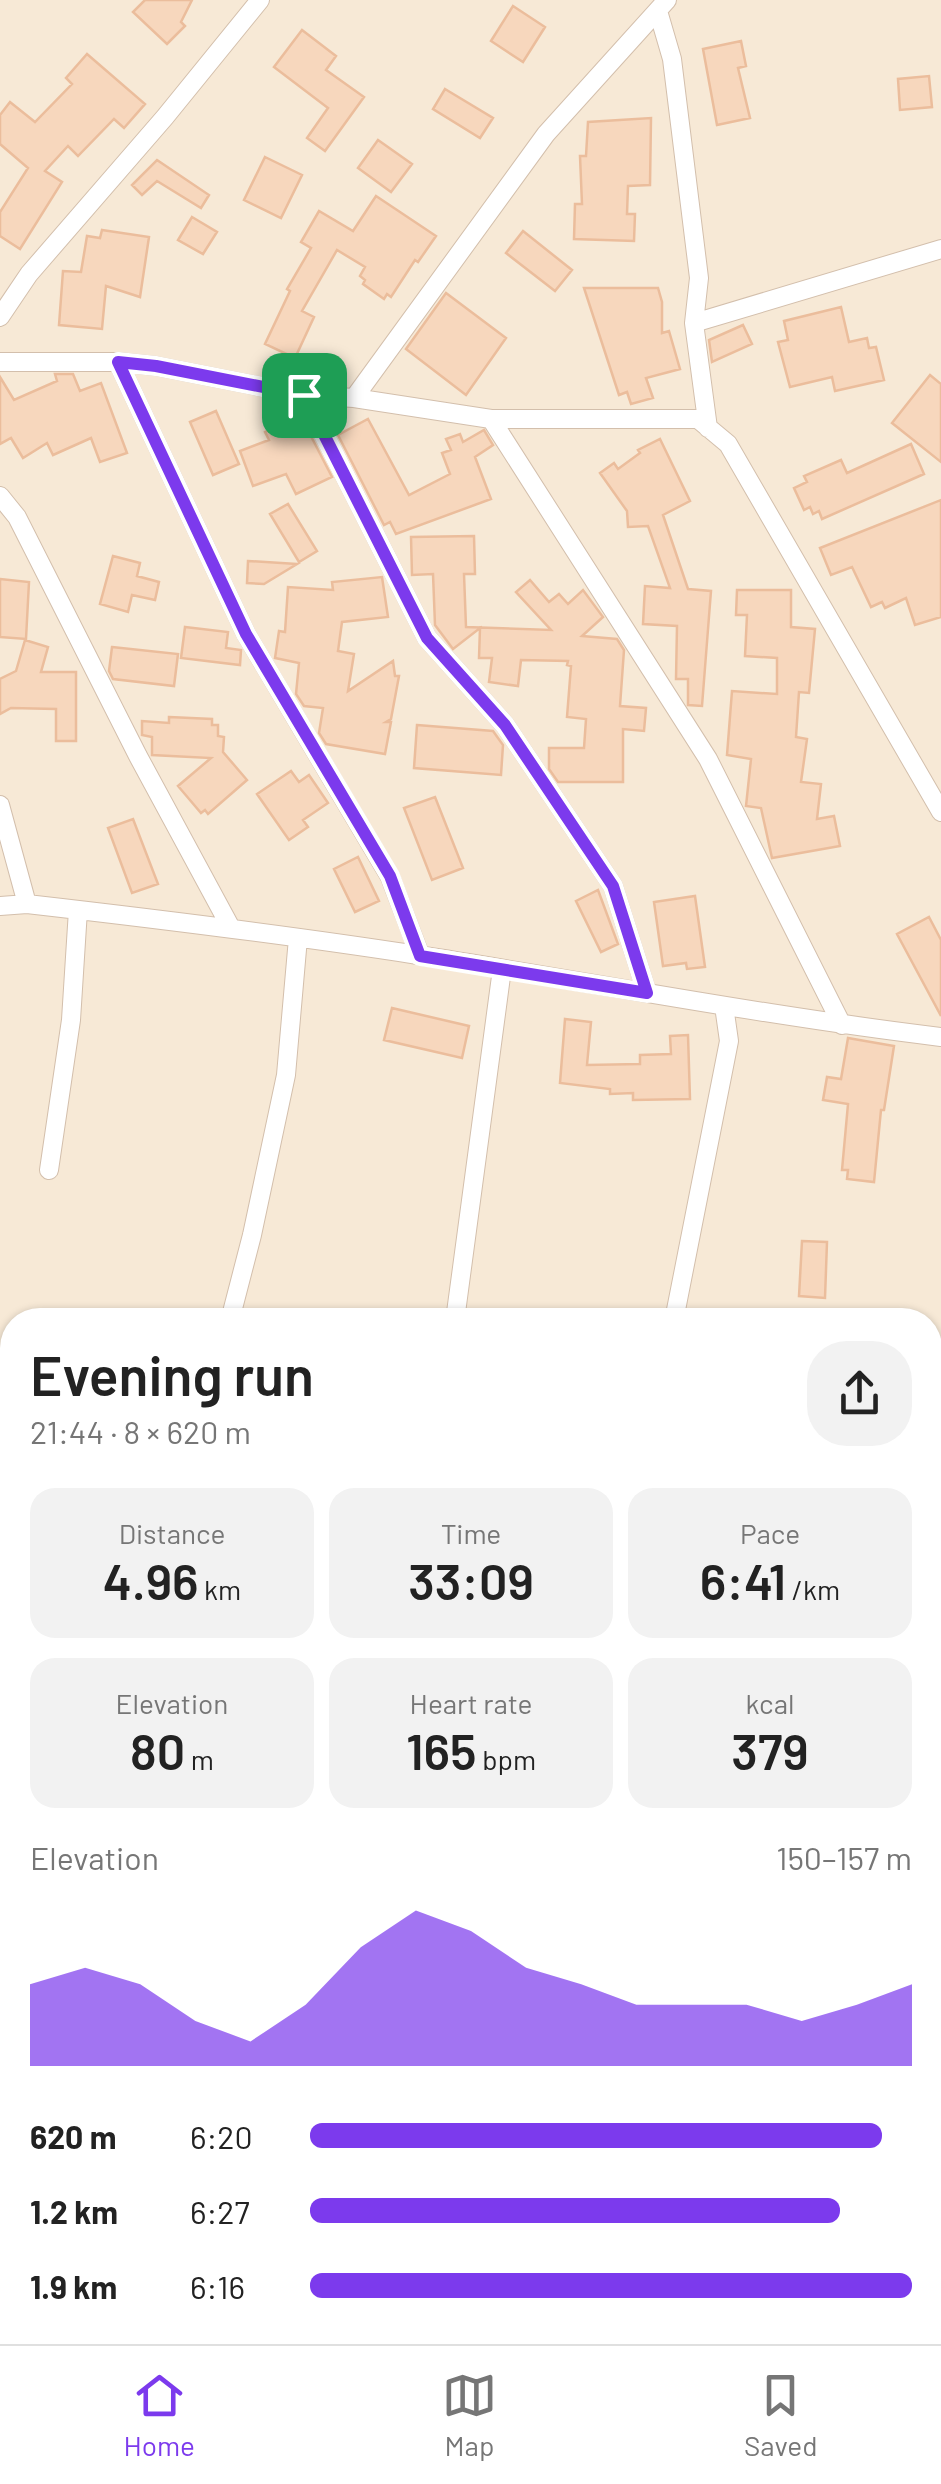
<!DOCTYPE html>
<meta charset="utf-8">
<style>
:root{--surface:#fff;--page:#f2f2f2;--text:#222;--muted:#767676;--line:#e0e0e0;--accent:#7c3aed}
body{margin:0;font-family:Barlow,sans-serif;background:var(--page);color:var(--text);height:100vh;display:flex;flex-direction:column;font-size:38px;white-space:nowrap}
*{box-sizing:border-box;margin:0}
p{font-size:32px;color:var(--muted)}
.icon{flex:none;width:55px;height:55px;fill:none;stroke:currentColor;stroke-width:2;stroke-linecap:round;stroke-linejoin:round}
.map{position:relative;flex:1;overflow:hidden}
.drawer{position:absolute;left:0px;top:1308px;width:942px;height:1038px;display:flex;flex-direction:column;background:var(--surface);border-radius:40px 40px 0 0;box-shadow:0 2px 8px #0004}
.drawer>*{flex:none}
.pin{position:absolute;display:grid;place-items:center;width:85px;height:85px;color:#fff;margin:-42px;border-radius:20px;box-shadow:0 5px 15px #0006}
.round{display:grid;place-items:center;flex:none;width:105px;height:105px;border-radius:40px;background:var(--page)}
.summary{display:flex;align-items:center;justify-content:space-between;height:170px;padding:0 30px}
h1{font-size:55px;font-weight:600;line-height:75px}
.figures{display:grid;grid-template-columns:repeat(3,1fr);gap:15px;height:170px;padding:10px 30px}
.figures div{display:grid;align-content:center;border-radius:25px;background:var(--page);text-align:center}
.figures b{font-size:50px;font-weight:600}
.figures small{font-size:28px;font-weight:400}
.figures p{font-size:28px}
.chart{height:280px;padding:20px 30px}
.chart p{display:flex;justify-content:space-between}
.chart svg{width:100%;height:180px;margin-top:10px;fill:var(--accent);opacity:.7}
ul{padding:0 30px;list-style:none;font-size:32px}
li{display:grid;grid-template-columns:160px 120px 1fr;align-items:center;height:75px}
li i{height:25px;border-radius:12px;background:var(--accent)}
.tabs{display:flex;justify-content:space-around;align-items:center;height:140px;border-top:2px solid var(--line);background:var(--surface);font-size:28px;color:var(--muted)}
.tabs a{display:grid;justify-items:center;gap:5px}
.tabs .on{color:var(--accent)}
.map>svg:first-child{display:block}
.residential{fill:#f7e9d6;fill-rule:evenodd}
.building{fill:#f7d7bd;stroke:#ebbd9c;stroke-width:2.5}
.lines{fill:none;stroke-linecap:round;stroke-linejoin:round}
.minor-casing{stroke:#d3bfac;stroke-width:20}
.minor{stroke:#fff;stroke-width:18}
.route-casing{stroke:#fff;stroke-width:20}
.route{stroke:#7c3aed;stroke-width:12}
</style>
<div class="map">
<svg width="941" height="2344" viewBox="0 0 941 2344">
<rect width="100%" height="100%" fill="#fef7e9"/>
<path class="residential" d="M0,0h941v2344h-941zM12,1320h918v1012h-918z"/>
<path class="building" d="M145,0h47l-11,22 4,4 -18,18 -34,-32z
M513,6l32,21 -22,35 -32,-21z
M302,30l34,26 -10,14 38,27 -39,54 -18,-13 21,-30 -54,-41z
M741,41l5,25 -8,2 12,50 -33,7 -14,-76z
M87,54l58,50 -21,24 -10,-9 -36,37 -10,-10 -23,25 17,11 -42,67 -20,-13v-24l28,-44 -28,-24v-29l10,-13 25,20 37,-38 -6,-6z
M929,76l3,31 -32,3 -2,-31z
M445,89l48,29 -13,20 -47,-29z
M651,118l-1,67 -22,1 -1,28h8l-1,27 -60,-2 1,-35h7l-2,-48h6l2,-34z
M378,140l34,24 -21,28 -33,-24z
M265,157l37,18 -21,43 -37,-18z
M157,160l52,35 -8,13 -44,-27 -15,14 -10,-10z
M376,196l60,40 -18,26 -3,-2 -24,37 -4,-3 -3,5 -21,-15 2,-4 -5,-4 5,-9 -28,-17 -35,61 12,6 -19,41 -30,-14 25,-53 -3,-2 24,-41 -10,-6 18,-31 34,20z
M192,217l25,15 -14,22 -25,-14z
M102,230l47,7 -9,60 -34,-11 -4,43 -43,-4 4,-54 18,1 6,-36 13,2z
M523,231l49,39 -17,21 -49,-38z
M584,288h74l4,14v31l7,-2 11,38 -34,9 7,20 -22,6 -4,-12 -8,3z
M446,293l60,45 -40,57 -60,-46z
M841,307l8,35 18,-4 2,10 7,-1 8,33 -49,11 -3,-14 -42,10 -12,-45 10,-2 -4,-19z
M743,325l9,19 -40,18 -3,-22z
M55,374h18l7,17 21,-8 26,70 -27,9 -9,-24 -38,17 -6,-12 -24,15 -12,-20 -11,6v-67l14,23 43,-19z
M930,375l11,9v78l-49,-39z
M216,411l23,53 -26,11 -23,-53z
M300,415l32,62 -36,17 -10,-20 -33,12 -13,-35 29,-11 -4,-8z
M368,419l41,76 41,-21 -8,-21 9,-3 -5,-11 14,-5 3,8 21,-12 9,15 -18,12 16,42 -95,35 -6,-12 -6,3 -46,-90z
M660,439l30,62 -27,14 25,74 23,2 -9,115 -14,-1v-26h-12l1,-53 -34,-2 2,-38 25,2 -22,-62 -20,1 -1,-16 -27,-38 14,-10 4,6 22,-16 -2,-3z
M911,444l13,30 -102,45 -3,-8 -6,3 -3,-7 -6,3 -10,-22 13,-6 -3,-6 37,-16 6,13z
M941,500v117l-26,8 -9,-27 -21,10 -3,-6 -11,5 -19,-40 -21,8 -11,-27z
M288,504l29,47 -18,11 -29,-48z
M474,536l1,38h-11l2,53 85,3 -35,-38 14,-12 19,22 10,-8 9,10 15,-14 20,27 -21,19 35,3 7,11 -4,56 26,2 -2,23 -21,-2v53h-65l-9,-13v-21h35l2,-29 -19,-2 4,-51 -4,-1 1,-4 -47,-1 -3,26 -29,-4 3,-24h-13l1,-30 -27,21 -18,-24 -2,-51 -21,1 -1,-38z
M113,556l27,7 -3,13 22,6 -4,18 -23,-5 -4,17 -28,-8z
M248,561l49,3 -33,20 -17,-1z
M382,577l6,40 -46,5 -4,29 16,3 -6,37 45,-30 2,15h4l-8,43 -5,3h5l-6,32 -59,-10 -7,-11 4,-25 -19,-2 -8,-12 3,-31 -24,-5 4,-27 6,1 3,-45 45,3 -1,-8z
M0,579l29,3 -3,57 -26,-2z
M737,590h54v37l24,2 -6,64 -10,-1 -3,45 11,2 -6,43 20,2 -4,35 17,-3 6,30 -68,12 -11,-50 -15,-2 5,-47 -24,-4 5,-64 45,3v-36l-32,-2 2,-41h-11z
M185,627l43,5 -2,16 15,2 -1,15 -59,-7z
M25,640l23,7 -7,25h35v69h-20v-32l-45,-1 -11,6v-35l16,-8z
M112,647l66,7 -4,32 -61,-7 -4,-8z
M169,717l43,2v6h6v11l6,1 -1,15 24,28 -39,34 -3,-4 -4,3 -23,-27 33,-28 -59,-3v-18l-10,-2v-14l27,2z
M417,725l76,6 10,14 -2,30 -87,-7z
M291,771l8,11 10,-7 19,28 -25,17 5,7 -19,13 -32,-46z
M435,797l28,71 -31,12 -28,-72z
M133,819l25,65 -26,9 -24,-65z
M358,857l21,44 -24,11 -21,-43z
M598,890l20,54 -17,8 -25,-51z
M695,896l10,71 -18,2 -1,-6 -23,3 -9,-64z
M929,917l12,23v76l-44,-82z
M392,1008l77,18 -7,32 -78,-18z
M565,1019l26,3 -4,43 53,-1v-9l31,-1 -1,-18 18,-1 2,64 -57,1v-7l-23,1v-5l-50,-6z
M848,1038l46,8 -10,64h-3l-7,72 -27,-3 1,-9h-6l6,-66 -25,-4 4,-23 14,2z
M802,1241l25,1 -2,56 -26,-2z"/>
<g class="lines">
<defs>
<path id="minor" d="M658,11l14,48 27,219 -5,45 14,105
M0,317l29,-43 136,-157 95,-117
M694,323l247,-74
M0,362h118l38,4 148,29 50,3 137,21h207l30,25 213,368
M118,362l128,272 144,243 30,78
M304,395l123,243 78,87 108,161 34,107
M354,398l192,-264 121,-134
M491,419l217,340 134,266
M0,496l17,21 121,239 93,172
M0,805l27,99
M0,906l27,-2c131,15 261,31 391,51 174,27 348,61 523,82
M49,1170l22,-150 7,-110
M230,1320l22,-85 34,-160 12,-137
M455,1320l47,-351
M674,1320l55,-279 -5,-35
M0,1439l12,-70
M930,1482l11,-45
M0,1755l12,7
M0,1942l12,6
M930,1961l11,2
M0,2006l12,-21
M560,2332l11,12
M454,2344l11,-12"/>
</defs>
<use href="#minor" class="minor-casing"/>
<use href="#minor" class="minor"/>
</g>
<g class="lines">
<defs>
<path id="route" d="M118,362l38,4 148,29 123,243 78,87 108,161 34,107 -227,-37 -30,-80 -144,-242z"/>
</defs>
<use href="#route" class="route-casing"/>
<use href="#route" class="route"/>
</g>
</svg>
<div class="pin" style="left:304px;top:395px;background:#1e9e55"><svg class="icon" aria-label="arrive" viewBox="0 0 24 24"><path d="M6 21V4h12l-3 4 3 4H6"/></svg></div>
<section class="drawer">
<div class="summary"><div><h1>Evening run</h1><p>21:44 · 8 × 620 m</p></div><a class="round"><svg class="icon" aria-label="share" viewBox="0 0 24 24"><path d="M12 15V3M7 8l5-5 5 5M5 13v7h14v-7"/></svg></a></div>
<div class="figures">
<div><p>Distance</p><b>4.96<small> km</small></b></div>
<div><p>Time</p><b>33:09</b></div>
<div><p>Pace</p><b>6:41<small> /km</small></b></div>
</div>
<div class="figures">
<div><p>Elevation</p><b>80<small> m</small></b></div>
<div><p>Heart rate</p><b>165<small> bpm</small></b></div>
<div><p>kcal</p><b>379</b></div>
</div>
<div class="chart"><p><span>Elevation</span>150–157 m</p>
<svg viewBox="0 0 160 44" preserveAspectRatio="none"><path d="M0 44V24L10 20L20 24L30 33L40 38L50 29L60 15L70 6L80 11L90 20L100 24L110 29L120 29L130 29L140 33L150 29L160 24V44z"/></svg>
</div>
<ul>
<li><b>620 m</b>6:20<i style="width:95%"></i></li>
<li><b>1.2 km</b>6:27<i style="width:88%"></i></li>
<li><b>1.9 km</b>6:16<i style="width:100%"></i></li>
</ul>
</section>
</div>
<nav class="tabs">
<a class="on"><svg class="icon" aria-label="home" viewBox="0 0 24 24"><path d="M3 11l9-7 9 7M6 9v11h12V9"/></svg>Home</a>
<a><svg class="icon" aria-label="map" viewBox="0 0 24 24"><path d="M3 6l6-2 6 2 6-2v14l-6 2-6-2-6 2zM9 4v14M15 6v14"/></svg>Map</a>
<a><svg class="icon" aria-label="saved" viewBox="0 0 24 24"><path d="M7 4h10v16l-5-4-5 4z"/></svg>Saved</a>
</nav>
